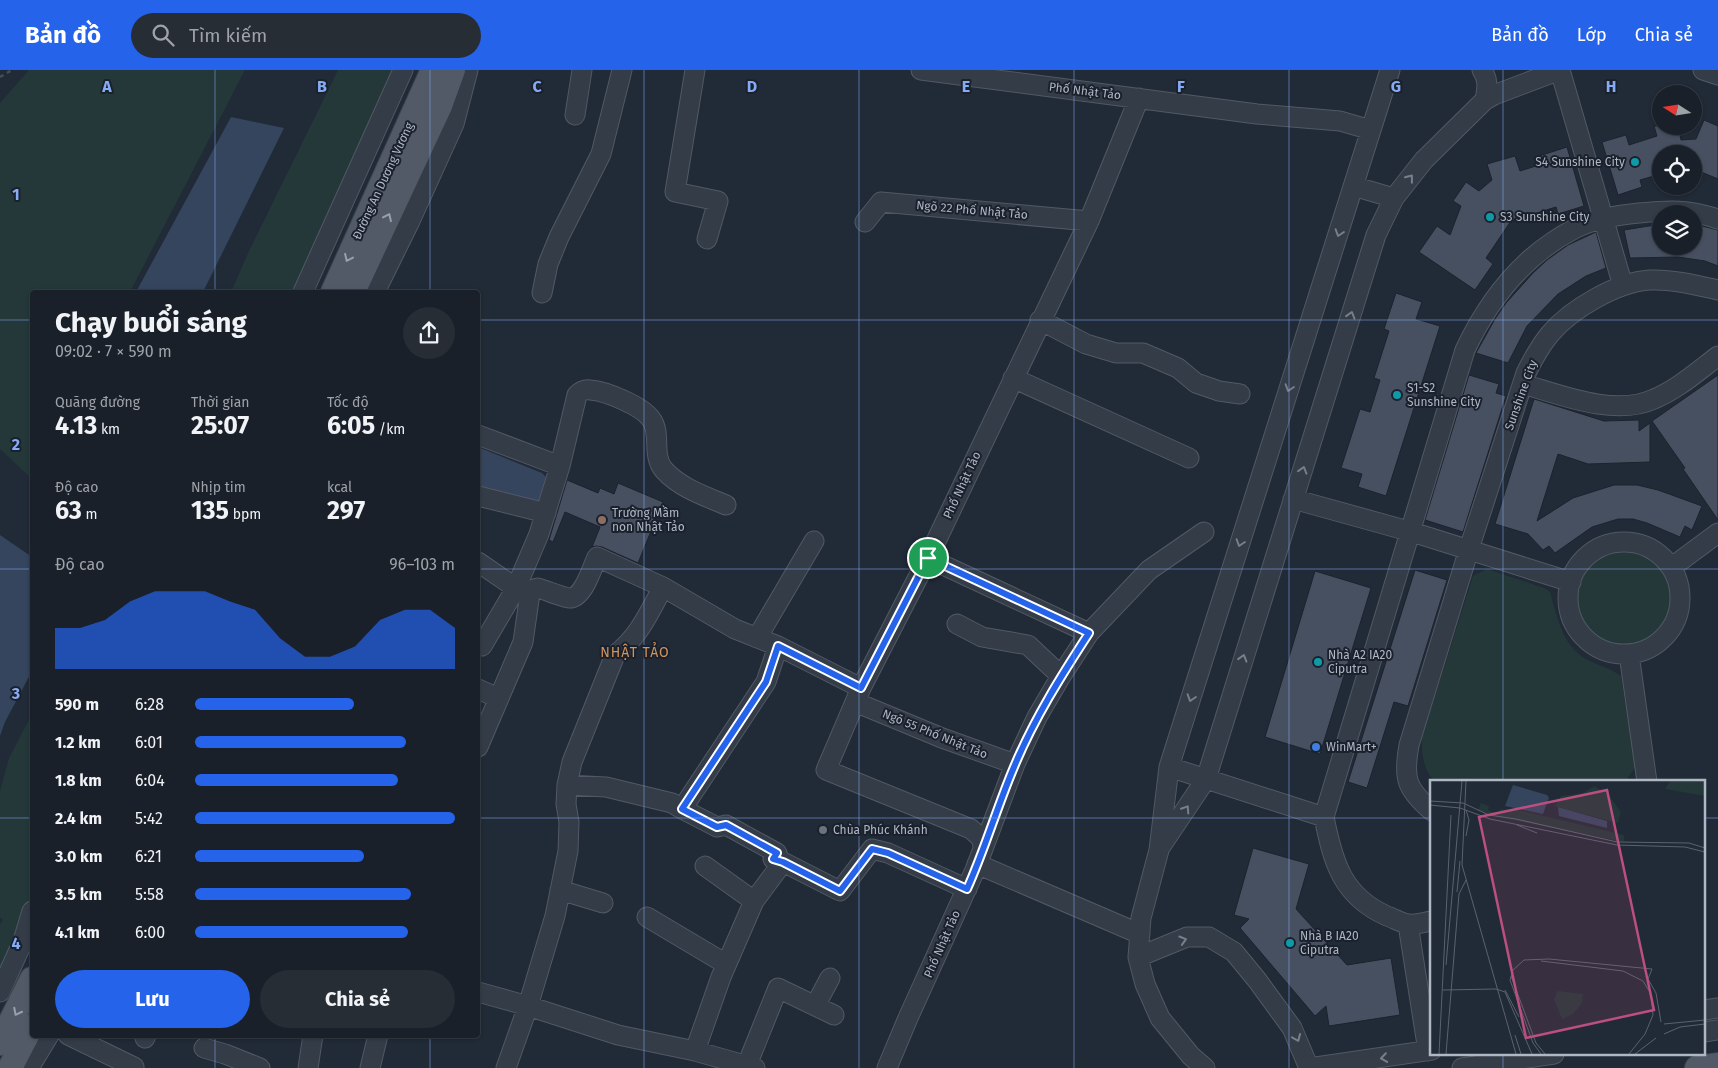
<!DOCTYPE html>
<html lang="vi">
<meta charset="utf-8">
<style>
:root{--surface:#192029;--page:#262d35;--text:#f1f3f6;--muted:#9fa3a8;--line:#373e46;--accent:#2563eb}
body{margin:0;font-family:"Fira Sans",sans-serif;background:var(--page);color:var(--text);height:100vh;display:flex;flex-direction:column;font-size:19px;white-space:nowrap}
*{box-sizing:border-box;margin:0}
p{font-size:16px;color:var(--muted)}
.icon{flex:none;width:28px;height:28px;fill:none;stroke:currentColor;stroke-width:2;stroke-linecap:round;stroke-linejoin:round}
.map{position:relative;flex:1;overflow:hidden}
.sheet{position:absolute;left:30px;top:220px;width:450px;height:748px;display:flex;flex-direction:column;background:var(--surface);border-radius:5px;box-shadow:0 1px 4px #0004,0 0 0 1px var(--line)}
.sheet>*{flex:none}
.needle{width:32px;rotate:282deg}
.tools{position:absolute;left:1652px;top:15px;display:grid;gap:10px}
.tools a{display:grid;place-items:center;width:50px;height:50px;border-radius:50%;background:var(--surface);box-shadow:0 1px 4px #0004,0 0 0 1px var(--line);font-size:25px}
.pin{position:absolute;display:grid;place-items:center;width:42px;height:42px;color:#fff;margin:-21px;border:2px solid #fff;border-radius:50%;box-shadow:0 1px 5px #0007}
.round{display:grid;place-items:center;flex:none;width:52px;height:52px;border-radius:26px;background:var(--page)}
.headline{display:flex;align-items:center;justify-content:space-between;height:85px;padding:0 25px}
h1{font-size:28px;font-weight:700;line-height:38px}
.figures{display:grid;grid-template-columns:repeat(3,1fr);gap:8px;height:85px;padding:5px 25px}
.figures div{display:grid;align-content:center}
.figures b{font-size:25px;font-weight:700}
.figures small{font-size:14px;font-weight:400}
.figures p{font-size:14px}
.chart{height:140px;padding:10px 25px}
.chart p{display:flex;justify-content:space-between}
.chart svg{width:100%;height:90px;margin-top:5px;fill:var(--accent);opacity:.7}
.button{display:flex;gap:10px;margin-top:auto;padding:10px 25px}
.button a{flex:1;height:58px;border-radius:30px;background:var(--accent);color:#fff;font-size:20px;font-weight:700;line-height:58px;text-align:center}
.button a+a{background:var(--page);color:var(--text)}
ul{padding:0 25px;list-style:none;font-size:16px}
li{display:grid;grid-template-columns:80px 60px 1fr;align-items:center;height:38px}
li i{height:12px;border-radius:6px;background:var(--accent)}
header{display:flex;align-items:center;gap:30px;box-sizing:border-box;height:70px;padding:0 25px;background:var(--accent);color:#fff}
header strong{font-size:24px}
nav{display:flex;gap:28px;margin-inline-start:auto;font-size:18px}
.search{width:350px;height:45px;background:var(--page);display:flex;align-items:center;gap:12px;box-sizing:border-box;padding:0 18px;border-radius:28px;color:var(--muted);font-size:19px}
.map>svg:first-child{display:block}
.green{fill:#243739}
.water{fill:#35455e}
.building{fill:#475061;stroke:#1c232e}
.lines{fill:none;stroke-linecap:round;stroke-linejoin:round}
.minor-casing{stroke:#525965;stroke-width:21}
.major-casing{stroke:#3e4551;stroke-width:26}
.path{stroke:#405256;stroke-width:2.5;stroke-dasharray:4 4;stroke-linecap:butt}
.minor{stroke:#343c48;stroke-width:19}
.major{stroke:#525a68;stroke-width:24}
.oneway{stroke:#787f8c}
.oneway2{stroke:#989fad}
.route-casing{stroke:#fff;stroke-width:10}
.route{stroke:#2563eb;stroke-width:6}
.grid{fill:none;stroke:#84abf4;stroke-width:1;stroke-opacity:0.55}
.culture-dot{fill:#0f9aa8;stroke:#1a212c;stroke-width:2}
.education-dot{fill:#8d6e63;stroke:#1a212c;stroke-width:2}
.shop-dot{fill:#3f7fe0;stroke:#1a212c;stroke-width:2}
.worship-dot{fill:#6b7280;stroke:#1a212c;stroke-width:2}
.labels{text-anchor:middle;dominant-baseline:central;stroke-width:4;stroke-linejoin:round;paint-order:stroke}
.street-label{font-size:12px;fill:#afb6c4;stroke:#1a212c}
.poi-label{font-size:12px;fill:#afb6c4;stroke:#1a212c;text-anchor:start}
.neighbourhood-label{font-size:14px;letter-spacing:1px;fill:#d0945e;stroke:#1a212c}
.inset-road{fill:none;stroke:#5a626f;stroke-width:1}
.view{fill:#bb4f80;fill-opacity:0.15;stroke:#bb4f80;stroke-width:2.5}
.inset-edge{fill:none;stroke:#afb6c4;stroke-width:2.5}
.grid-label{font-size:16px;text-anchor:middle;font-weight:bold;fill:#84abf4;stroke:#1a212c;stroke-width:4;stroke-linejoin:round;paint-order:stroke}
</style>
<header>
<strong>Bản đồ</strong>
<div class="search"><svg class="icon" aria-label="search" viewBox="0 0 24 24"><circle cx="10" cy="10" r="6"/><path d="M15 15l6 6"/></svg>Tìm kiếm</div>
<nav><a>Bản đồ</a><a>Lớp</a><a>Chia sẻ</a></nav>
</header>
<div class="map">
<svg width="1718" height="998" viewBox="0 0 1718 998">
<rect width="100%" height="100%" fill="#212a37"/>
<path class="green" d="M29,0h216l-115,222h-98v187l-32,-30v-346z
M338,0h65l-100,222h-72l18,-41z
M1577 527a47 47 0 1 1 94 0a47 47 0 1 1-94 0Z
M1487,499l57,19 6,4c7,24 12,53 36,67 11,6 24,9 35,17l14,92 -9,12 -16,2h-175c-12,-13 -14,-29 -13,-45l51,-161z
M32,644v197l-32,80v-67l3,-4 -3,-3v-126l9,-33z"/>
<path class="water" d="M231,47l53,11 -81,164h-67z
M478,377l64,26 4,4 -8,27 -60,-13z
M0,465l32,22v114l-27,51 -5,14z"/>
<path class="building" d="M1704,50l14,6v53l-24,-10v-15h-33v20l-21,6 2,7 -24,8 -16,-53 24,-7 3,10 28,-9 -3,-10h24l3,14 15,-1z
M1567,77l17,59 -26,8 -2,-7 -45,14 -25,37 7,6 -18,26 -56,-38 18,-26 13,9 11,-29 -8,-5 13,-19 13,9 13,-11 -5,-16 28,-8 5,15 22,-7 -3,-8z
M1661,154v22h33v-22l24,6v36l-13,-5 -27,-4 -48,1 -6,-28z
M1596,162l10,36 -20,8 -28,18 -31,32 -19,37 -32,-10 19,-34 11,-16 27,-30 14,-13 21,-15z
M1396,223l26,9 -6,17 24,7 -54,170 -28,-9 4,-13 -21,-6 19,-59 10,3 10,-32 -6,-2 15,-47 -5,-2z
M1469,305l30,9 -3,9 10,3 -43,136 -38,-12z
M1718,305v145l-35,-51 2,-1 -33,-47z
M1534,329l70,22 35,-1v11l11,-8v39l-62,2 -30,-10 -21,67 36,-23 41,-13h23l21,5 44,16 -10,24 -7,-4 -5,11 -33,-14 -14,-4h-15l-26,8 -37,26 -6,-7 -6,4 -15,-16 -33,-10z
M567,410l31,13 2,-5 14,6 4,-11 45,19 -25,61 -36,-16 -6,-1 -4,1 8,-20 -35,-15 -12,30 -4,-2z
M1415,500l32,10 -39,126 -14,-4 -27,86 -19,-6z
M1315,501l56,17 -51,166 -55,-17z
M1253,778l56,16 -13,45 51,56 44,-7 9,57 -71,11 -3,-20 -11,10 -75,-88 9,-9 -15,-4z"/>
<g class="lines">
<defs>
<path id="minor" d="M695,0l-20,122 43,9 -11,38
M921,0l336,44 83,7 31,9
M1482,0c7,10 5,19 3,30
M1560,0l63,216
M1703,0l15,5
M575,45l7,-45
M1353,116l41,12
M865,152l16,-20 208,19
M303,222l100,-222
M375,222l35,-71 44,-97 14,-54
M542,223l6,-29 11,-27 42,-83 21,-84
M1040,250l46,24 30,9h27l35,15 18,15 23,8 21,3
M1013,308l176,80
M1523,314c38,11 92,33 131,15 24,-10 44,-28 64,-43
M478,365l82,31 -21,68 -23,54 -34,58
M560,396l17,-71c4,-4 7,-6 13,-5 16,1 52,16 61,29 11,14 0,36 13,51 16,18 41,26 62,35
M478,426l68,17
M1293,429l119,33 159,50
M1568 528a56 56 0 1 1 112 0a56 56 0 1 1-112 0Z
M928,488l161,75
M478,492l38,26 12,4
M1672,497l46,-34
M530,523l4,-4 4,-1c10,3 21,8 31,10 14,1 23,-30 28,-41l66,30 72,42 43,17 83,42
M957,554l25,13 46,8 33,31
M757,568l57,-97
M1629,584l18,128
M478,619l20,9
M855,632l87,36 73,26
M478,677l45,-105 7,-49
M1169,697l155,50
M567,715l39,2 66,16 10,6 35,18 9,-2 51,28 -4,6 10,3 57,29 32,-42 16,4 79,36
M682,739l84,-127 12,-36
M1432,741c-26,-22 -29,-33 -23,-66l60,-196 57,-176c7,-14 14,-27 24,-39 21,-25 67,-52 100,-54 22,-1 46,5 68,10
M983,776l-2,-8 -10,-9 -145,-59 35,-82 67,-130 161,-337 50,-123
M1161,776l45,-67 170,-544 18,-37 30,-38 61,-60 9,-5 66,-25
M977,794l163,70
M705,796l49,35
M560,820l43,13
M647,847l79,47
M1432,851c-7,1 -16,4 -23,3 -7,0 -15,-6 -22,-8 -45,-20 -54,-54 -63,-99l141,-467c24,-51 60,-96 111,-122 18,-9 42,-13 63,-15 31,-3 49,-4 79,6
M1408,854l20,127
M1138,887l49,-20h22l25,15 23,28 35,48 17,40 123,-18
M0,922l23,-51 9,-30
M478,922l50,14 90,29 77,16 60,17
M815,936l15,-28
M1704,940l14,-2
M1704,962l14,-2
M68,965l66,32
M145,968l1,-3
M204,978l21,6 35,14
M695,981l26,-74 33,-76 29,-39
M747,995l31,-77 56,27
M29,998l20,-33
M308,998l5,-33
M370,998l8,-33
M506,998l22,-62 27,-90 13,-65 1,-29 -3,-18 1,-19 5,-23 43,-107c23,-17 34,-42 48,-68
M887,998l21,-50 67,-148 40,-106 22,-47 24,-41 28,-43 60,-63 55,-38
M1205,998l-14,-12 -31,-38 -15,-34 -7,-27 3,-39 18,-68 10,-83 221,-697
M1462,998l92,-14"/>
<path id="major" d="M333,222l100,-222
M353,222l87,-186 13,-36
M0,973l32,-64
M10,998l22,-42
M1697,998l21,-3"/>
</defs>
<use href="#minor" class="minor-casing"/>
<use href="#major" class="major-casing"/>
<path class="path" d="M0,7l12,-7"/>
<use href="#minor" class="minor"/>
<use href="#major" class="major"/>
</g>
<defs><path id="oneway-chevron" d="M-2-3.5L2.5 0L-2 3.5" fill="none" stroke-width="1.6" stroke-linecap="round" stroke-linejoin="round" transform="scale(1.25)"/></defs>
<g class="oneway">
<use href="#oneway-chevron" transform="translate(1410 108) rotate(-52)"/>
<use href="#oneway-chevron" transform="translate(1339 163) rotate(108)"/>
<use href="#oneway-chevron" transform="translate(1351 245) rotate(-73)"/>
<use href="#oneway-chevron" transform="translate(1289 318) rotate(108)"/>
<use href="#oneway-chevron" transform="translate(1303 400) rotate(-73)"/>
<use href="#oneway-chevron" transform="translate(1240 473) rotate(108)"/>
<use href="#oneway-chevron" transform="translate(1243 588) rotate(-73)"/>
<use href="#oneway-chevron" transform="translate(1191 628) rotate(108)"/>
<use href="#oneway-chevron" transform="translate(1186 739) rotate(-57)"/>
<use href="#oneway-chevron" transform="translate(1183 870) rotate(-17)"/>
<use href="#oneway-chevron" transform="translate(1297 968) rotate(67)"/>
<use href="#oneway-chevron" transform="translate(1384 988) rotate(172)"/>
</g>
<g class="oneway2">
<use href="#oneway-chevron" transform="translate(388 147) rotate(-65)"/>
<use href="#oneway-chevron" transform="translate(348 188) rotate(115)"/>
<use href="#oneway-chevron" transform="translate(17 942) rotate(117)"/>
</g>
<g class="lines">
<defs>
<path id="route" d="M928,488l161,75c-28,43 -55,86 -75,134 -17,40 -29,82 -47,122l-79,-36 -16,-4 -32,42 -57,-29 -10,-3 4,-6 -51,-28 -9,2 -35,-18 84,-127 12,-36 83,42z"/>
</defs>
<use href="#route" class="route-casing"/>
<use href="#route" class="route"/>
</g>
<path class="grid" d="M215,0v222M430,0v222M644,0v998M859,0v998M1074,0v998M1289,0v998M1503,0v712M0,250h32M478,250h1240M0,499h32M478,499h1240M0,748h32M478,748h954M1704,748h14M215,965v33M430,965v33M1503,984v14"/>
<g class="culture-dot">
<circle cx="1635" cy="92" r="5"/>
<circle cx="1490" cy="147" r="5"/>
<circle cx="1397" cy="325" r="5"/>
<circle cx="1318" cy="592" r="5"/>
<circle cx="1290" cy="873" r="5"/>
</g>
<circle class="education-dot" cx="602" cy="450" r="5"/>
<circle class="shop-dot" cx="1316" cy="677" r="5"/>
<circle class="worship-dot" cx="823" cy="760" r="5"/>
<g class="labels">
<g class="street-label">
<text transform="translate(1085 21) rotate(7)">Phố Nhật Tảo</text>
<text transform="translate(383 111) rotate(-65)">Đường An Dương Vương</text>
<text transform="translate(972 140) rotate(5)">Ngõ 22 Phố Nhật Tảo</text>
<text transform="translate(1521 325) rotate(-70)">Sunshine City</text>
<text transform="translate(962 415) rotate(-65)">Phố Nhật Tảo</text>
<text transform="translate(935 664) rotate(22)">Ngõ 55 Phố Nhật Tảo</text>
<text transform="translate(942 874) rotate(-66)">Phố Nhật Tảo</text>
</g>
<g class="poi-label">
<text x="1625" y="92" text-anchor="end">S4 Sunshine City</text>
<text x="1500" y="147">S3 Sunshine City</text>
<text x="1407" y="318">S1-S2<tspan x="1407" dy="14">Sunshine City</tspan></text>
<text x="612" y="443">Trường Mầm<tspan x="612" dy="14">non Nhật Tảo</tspan></text>
<text x="1328" y="585">Nhà A2 IA20<tspan x="1328" dy="14">Ciputra</tspan></text>
<text x="1326" y="677">WinMart+</text>
<text x="833" y="760">Chùa Phúc Khánh</text>
<text x="1300" y="866">Nhà B IA20<tspan x="1300" dy="14">Ciputra</tspan></text>
</g>
<g class="neighbourhood-label">
<text x="635" y="582">NHẬT TẢO</text>
</g>
</g>
<g transform="translate(1430 710)">
<rect width="275" height="275" fill="#212a37"/>
<path d="M240,1h35v15l-40,-7zM164,6l14,8 13,18 -3,11 -63,-17 6,-10 22,-3zM51,23l8,3 -1,4 10,4 2,-5 19,1 105,25v7l-122,-24 -24,-8zM128,211l25,3 -1,9 -9,11 -11,5 -8,-20z" fill="#243739"/>
<path d="M83,5l34,10 2,3 -6,16 -38,-8zM128,27l49,14v7l-48,-12z" fill="#35455e"/>
<path class="inset-road" d="M36,1l-4,84 54,189M0,21l33,2 26,12 27,4 101,23 72,1 16,5M0,25l30,3 30,11 127,26 68,2 20,5M87,45l20,8M36,56l3,-16 -3,-10M27,112l3,-31M111,181l82,10 20,10 8,13 2,21 -8,19 -16,20M16,185l16,-184M81,196l25,67 9,11M13,210l53,-1 9,3 27,62M75,210l14,27M234,244l41,-4M234,254l16,-7 25,-3M85,255l6,19M9,274l12,-239M16,274l13,-160 7,-14M111,274l-8,-11 -23,-63 3,-10 11,-10 25,-1 103,10 -4,10 8,14 5,29M205,274l21,-16"/>
<path class="view" d="M177,10l47,220 -128,28 -47,-221z"/>
<rect width="275" height="275" class="inset-edge"/>
</g>
<g class="grid-label">
<text x="107" y="22">A</text>
<text x="322" y="22">B</text>
<text x="537" y="22">C</text>
<text x="752" y="22">D</text>
<text x="966" y="22">E</text>
<text x="1181" y="22">F</text>
<text x="1396" y="22">G</text>
<text x="1611" y="22">H</text>
<text x="16" y="130">1</text>
<text x="16" y="380">2</text>
<text x="16" y="629">3</text>
<text x="16" y="879">4</text>
</g>
</svg>
<div class="tools">
<a><svg class="needle" viewBox="-14 -14 28 28"><path d="M0-13l5 13h-10z" fill="#e53935"/><path d="M0 13l5-13h-10z" fill="#9fa3a8"/></svg></a>
<a><svg class="icon" aria-label="locate" viewBox="0 0 24 24"><circle cx="12" cy="12" r="6"/><path d="M12 2v4M12 18v4M2 12h4M18 12h4"/></svg></a>
<a><svg class="icon" aria-label="layers" viewBox="0 0 24 24"><path d="M12 4l9 5-9 5-9-5zM3 14l9 5 9-5"/></svg></a>
</div>
<div class="pin" style="left:928px;top:488px;background:#1e9e55"><svg class="icon" aria-label="arrive" viewBox="0 0 24 24"><path d="M6 21V4h12l-3 4 3 4H6"/></svg></div>
<section class="sheet">
<div class="headline"><div><h1>Chạy buổi sáng</h1><p>09:02 · 7 × 590 m</p></div><a class="round"><svg class="icon" aria-label="share" viewBox="0 0 24 24"><path d="M12 15V3M7 8l5-5 5 5M5 13v7h14v-7"/></svg></a></div>
<div class="figures">
<div><p>Quãng đường</p><b>4.13<small> km</small></b></div>
<div><p>Thời gian</p><b>25:07</b></div>
<div><p>Tốc độ</p><b>6:05<small> /km</small></b></div>
</div>
<div class="figures">
<div><p>Độ cao</p><b>63<small> m</small></b></div>
<div><p>Nhịp tim</p><b>135<small> bpm</small></b></div>
<div><p>kcal</p><b>297</b></div>
</div>
<div class="chart"><p><span>Độ cao</span>96–103 m</p>
<svg viewBox="0 0 160 44" preserveAspectRatio="none"><path d="M0 44V24L10 24L20 20L30 11L40 6L50 6L60 6L70 11L80 15L90 29L100 38L110 38L120 33L130 20L140 15L150 15L160 24V44z"/></svg>
</div>
<ul>
<li><b>590 m</b>6:28<i style="width:61%"></i></li>
<li><b>1.2 km</b>6:01<i style="width:81%"></i></li>
<li><b>1.8 km</b>6:04<i style="width:78%"></i></li>
<li><b>2.4 km</b>5:42<i style="width:100%"></i></li>
<li><b>3.0 km</b>6:21<i style="width:65%"></i></li>
<li><b>3.5 km</b>5:58<i style="width:83%"></i></li>
<li><b>4.1 km</b>6:00<i style="width:82%"></i></li>
</ul>
<div class="button"><a>Lưu</a><a>Chia sẻ</a></div>
</section>
</div>
